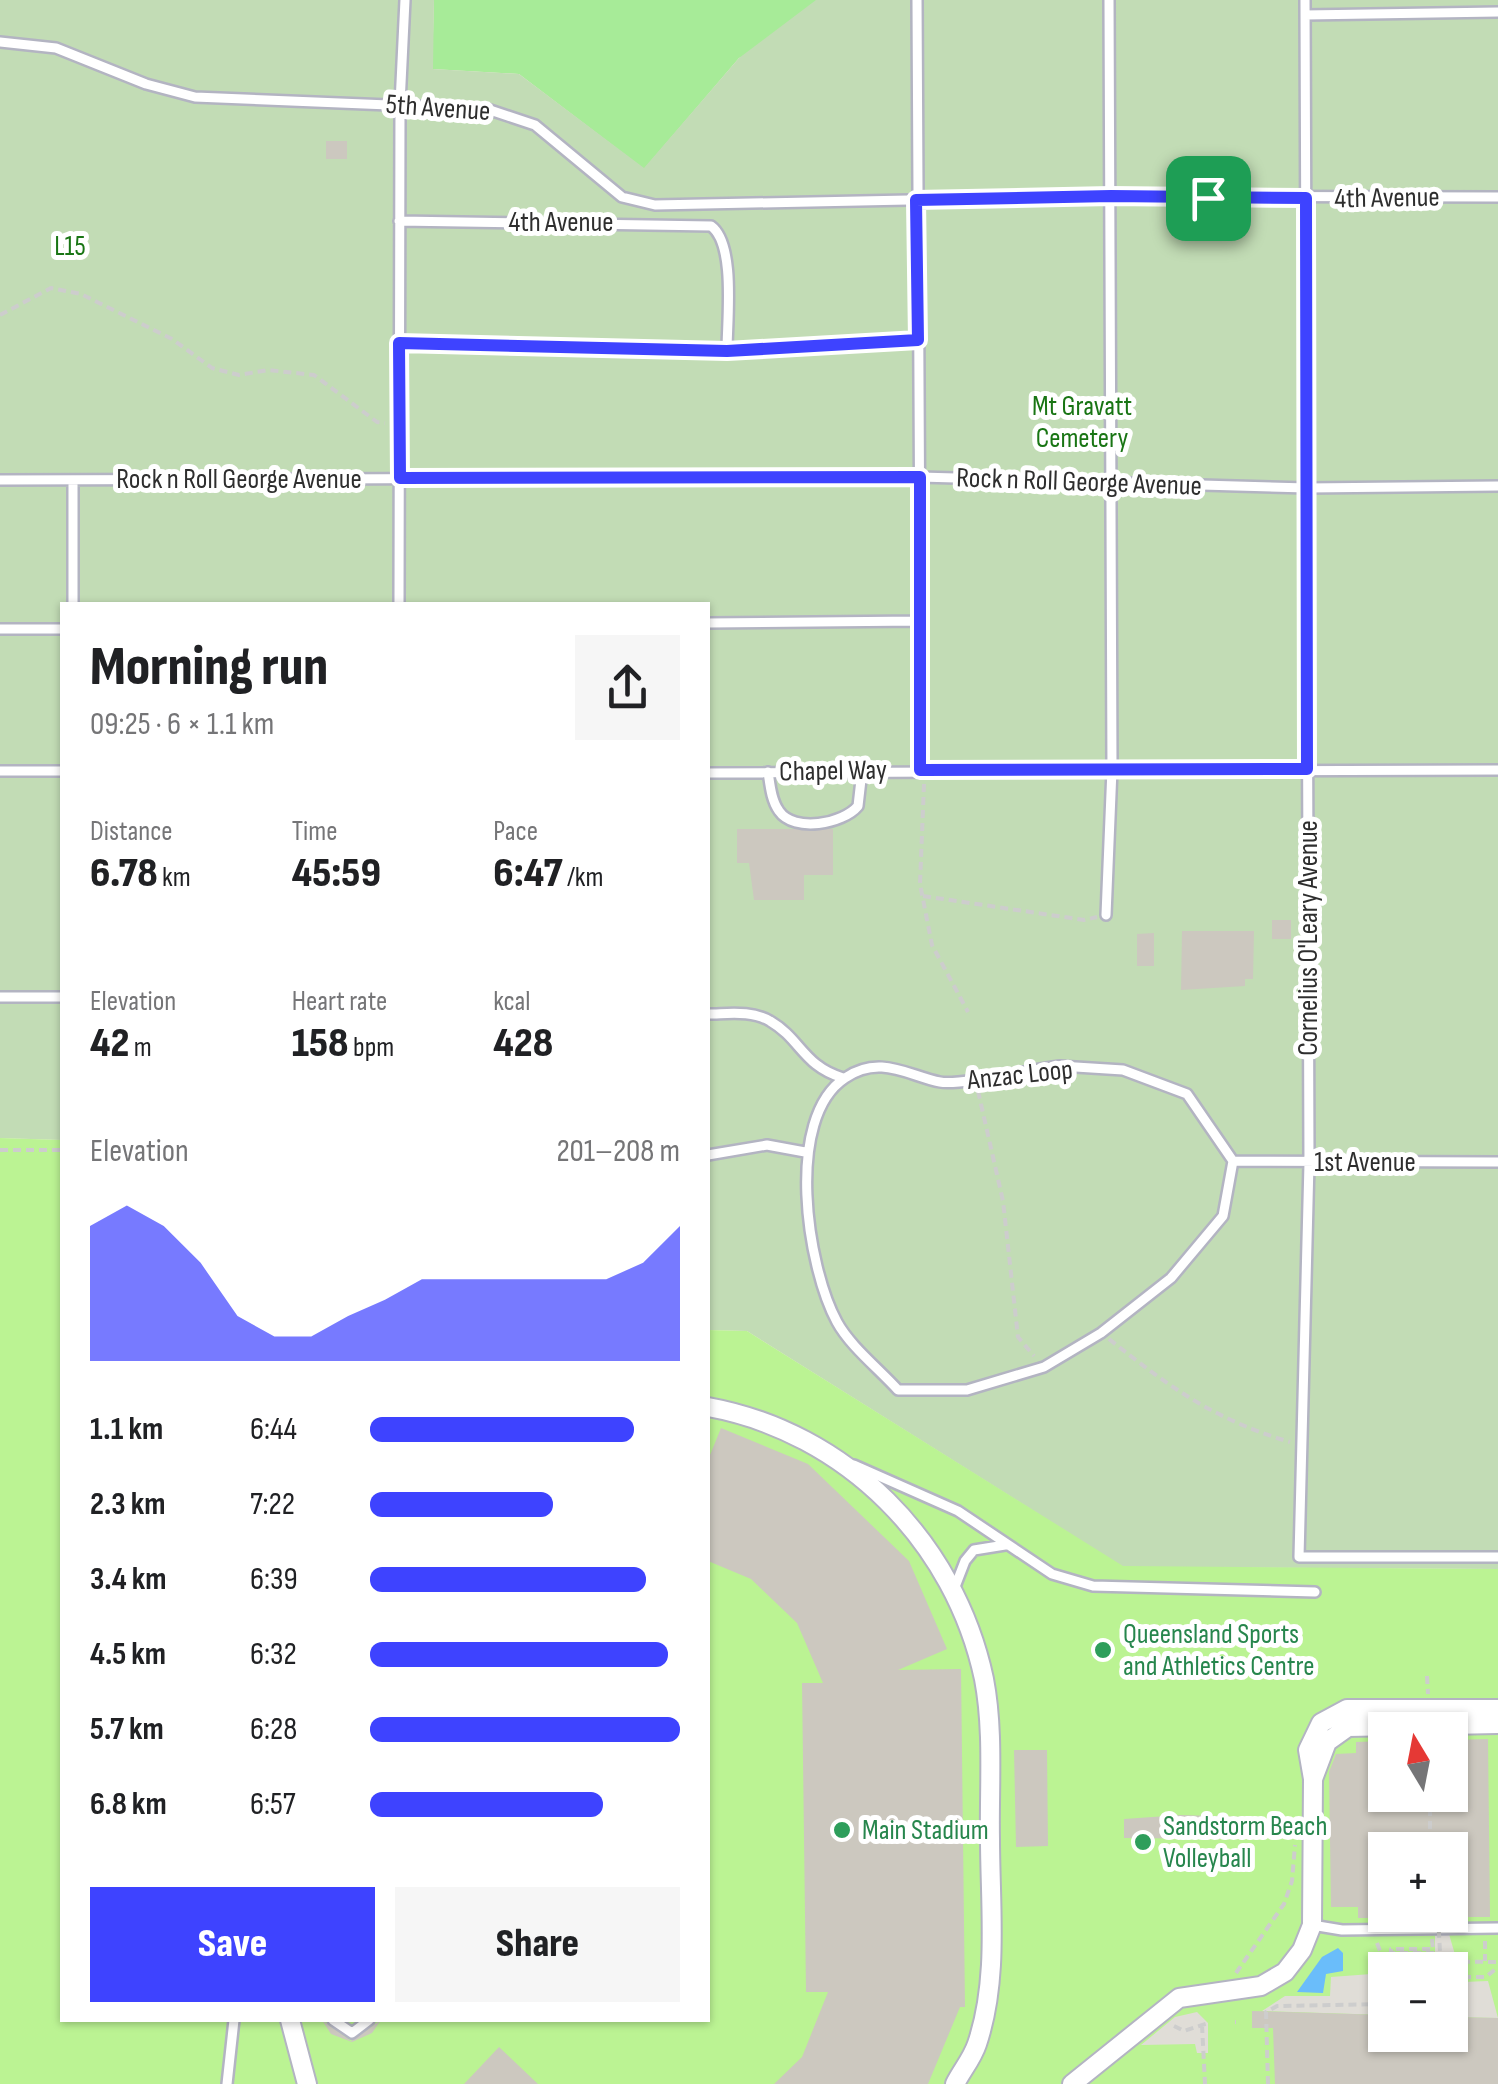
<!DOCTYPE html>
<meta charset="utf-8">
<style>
:root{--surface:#fff;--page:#f6f6f6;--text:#202124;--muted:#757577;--accent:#3e43ff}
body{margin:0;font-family:"Sofia Sans Condensed",sans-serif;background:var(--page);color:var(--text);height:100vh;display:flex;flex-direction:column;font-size:38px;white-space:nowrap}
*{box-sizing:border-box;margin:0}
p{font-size:32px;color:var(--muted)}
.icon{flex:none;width:55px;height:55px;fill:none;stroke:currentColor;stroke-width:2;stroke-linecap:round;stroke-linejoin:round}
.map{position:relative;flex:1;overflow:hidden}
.drawer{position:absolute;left:60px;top:602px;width:650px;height:1420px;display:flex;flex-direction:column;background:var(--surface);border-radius:0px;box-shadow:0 2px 8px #0004}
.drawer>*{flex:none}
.needle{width:65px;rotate:350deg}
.buttons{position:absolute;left:1368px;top:1712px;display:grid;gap:20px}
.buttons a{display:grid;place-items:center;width:100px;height:100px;border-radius:0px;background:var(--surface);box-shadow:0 2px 8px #0004;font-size:50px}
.pin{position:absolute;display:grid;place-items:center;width:85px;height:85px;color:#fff;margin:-42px;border-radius:20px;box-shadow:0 5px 15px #0006}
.round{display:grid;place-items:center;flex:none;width:105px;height:105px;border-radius:0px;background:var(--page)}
.headline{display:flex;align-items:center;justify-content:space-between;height:170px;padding:0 30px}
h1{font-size:55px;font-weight:800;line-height:75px}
.stats{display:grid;grid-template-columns:repeat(3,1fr);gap:15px;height:170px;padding:10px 30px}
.stats div{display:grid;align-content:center}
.stats b{font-size:42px;font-weight:800}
.stats small{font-size:28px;font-weight:400}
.stats p{font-size:28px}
.chart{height:280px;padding:20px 30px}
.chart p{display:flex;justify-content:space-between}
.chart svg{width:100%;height:180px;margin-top:10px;fill:var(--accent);opacity:.7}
.cta{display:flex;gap:20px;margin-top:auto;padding:20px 30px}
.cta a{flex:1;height:115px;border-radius:0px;background:var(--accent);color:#fff;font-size:40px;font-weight:800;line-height:115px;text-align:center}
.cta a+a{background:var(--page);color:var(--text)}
ul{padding:0 30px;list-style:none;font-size:32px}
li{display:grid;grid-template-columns:160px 120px 1fr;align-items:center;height:75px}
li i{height:25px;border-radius:12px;background:var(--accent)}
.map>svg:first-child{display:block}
.green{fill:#a7eb98}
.cemetery{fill:#c2dcb5}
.pitch{fill:#bbf393;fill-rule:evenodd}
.plaza{fill:#e0ddd7}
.water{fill:#6abdfa}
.building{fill:#ccc8bf}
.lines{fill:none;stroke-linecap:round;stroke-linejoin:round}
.service-casing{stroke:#b3b4c2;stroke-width:14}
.minor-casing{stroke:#b3b4c2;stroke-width:22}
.path{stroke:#cdcdcd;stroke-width:4;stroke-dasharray:8 5;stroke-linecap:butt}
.service{stroke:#fff;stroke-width:9}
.minor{stroke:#fff;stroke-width:18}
.path-bridge{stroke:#cdcdcd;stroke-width:4;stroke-dasharray:8 5;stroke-linecap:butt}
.route-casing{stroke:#fff;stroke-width:20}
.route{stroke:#3e43ff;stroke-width:12}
.leisure-dot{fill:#2e9e5b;stroke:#fff;stroke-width:4}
.labels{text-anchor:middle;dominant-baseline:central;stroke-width:10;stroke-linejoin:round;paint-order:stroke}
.street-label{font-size:28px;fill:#2e2e2e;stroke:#fff}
.park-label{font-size:28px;fill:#197514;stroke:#fff}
.leisure-label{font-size:28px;fill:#27864d;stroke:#fff;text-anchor:start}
</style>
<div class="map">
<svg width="1498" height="2084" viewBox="0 0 1498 2084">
<rect width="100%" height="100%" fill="#f0ece0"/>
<path class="green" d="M434,0h455l-150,58 -95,111 -125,-95 -87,-5z"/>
<path class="cemetery" d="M0,0h434l-1,69 86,5 125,94 95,-110 77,-58h682v1569l-375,-2 -376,-236 -39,-1v-725h-646v535l-62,-2z"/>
<path class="pitch" d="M0,1138l62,2v880h646v-690l39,1 376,235 375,3v515h-1498zM1385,1730h65v65h-65zM1385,1850h65v65h-65zM1385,1970h65v65h-65z"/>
<path class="plaza" d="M1435,1917h9l19,65 25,-1 10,37 -48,-1v-47h-37l22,-2z
M1385,1973v42l-123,-4 23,-15h45l1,-19z
M1197,2012l11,11v30h-11l-2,-9 -54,1 34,-28z"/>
<path class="water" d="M1338,1948l5,5v18l-17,3 -3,19 -26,-1 25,-35z"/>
<path class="building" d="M326,141h21v18h-21z
M1075,433h11l5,9 -5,9 -11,-1 -5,-9z
M737,829h96v46h-29v25h-50l-5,-37h-12z
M1272,920h19v19h-19z
M1182,931h72l-1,48h-8v7l-64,4z
M1154,933v33h-17v-32z
M721,1428l87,36 101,97 38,88 -49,21 63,-1 4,338h-5l-32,77h-154l28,-27 26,-65h-22l-4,-309h21l-26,-60 -46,-44 -43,-18v-101z
M1488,1739l2,178h-40v-67h-65v68h-27v-11h-27l-2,-135 7,-18 20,-1v-11l29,-1v54h65v-55z
M1014,1750h33l1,96 -32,1z
M1181,1815l64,2v22l-121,-1v-19z
M1252,2011l133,4v20h65v-18l48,1v66h-223l-2,-56h-21z
M322,2020l29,21 30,-21 -9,13 -20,9 -21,-8z
M499,2047l39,37h-74z"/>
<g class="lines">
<defs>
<path id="service" d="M917,0l4,770
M1305,0l4,1163 -10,394h199
M1305,15l193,-3
M0,42l56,6 90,36 49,13 292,12 48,16 87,72 33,8 456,-9 387,1
M399,221l312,5c25,18 16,94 16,125
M399,343l328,8 191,-11
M0,480l920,-3 387,11 191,-2
M73,605v-124
M399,605l1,-501 5,-104
M708,623l211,-2
M0,629h62
M0,771h62
M768,772c2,12 3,28 11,39 15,22 64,13 79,-5l4,-35
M708,773l790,-3
M1106,915l6,-146 -3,-769
M0,997h62
M708,1014c19,0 44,-4 62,7 31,18 33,45 73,57
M1060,1066l63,4 64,24 46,67 -10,55 -52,62 -70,55 -57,34 -77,23h-69c-19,-21 -48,-44 -61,-68 -30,-55 -53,-204 8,-244 35,-24 64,-2 95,4 19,4 94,-13 120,-16z
M708,1155l59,-10 38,7
M1233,1161l265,1
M854,1465l104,46 94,63 41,12 222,6
M953,1592l12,-31 9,-11 31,-5
M1312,1925l30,5 156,-2
M333,2020l19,13 17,-13
M227,2084l7,-64"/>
<path id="minor" d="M708,1407c138,25 247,135 276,272 10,52 5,108 6,160 0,67 9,140 -13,205 -5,15 -15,26 -22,40
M1313,1779l14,-37 21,-15 150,-3
M290,2020l17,64
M1072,2084l107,-86 82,-12 24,-14 17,-22 10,-25 1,-146 -5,-29 13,-27 26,-14h151"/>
</defs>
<use href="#service" class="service-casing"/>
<use href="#minor" class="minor-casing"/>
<path class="path" d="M0,315l51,-27 30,6 91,45 40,29 27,7 29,-5 46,5 63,47 8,1
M924,784l-4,100 12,61 36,67
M923,896l161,24 13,-3
M978,1091l25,110 15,136 16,19
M0,1150h62
M1109,1339c62,49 104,80 181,103
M1427,1676l1,18
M1430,1795v55
M1432,1939l1,10h-42v4h43v7
M1485,1941v20
M1377,1943l9,23 55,-2
M1384,1961l114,1
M1441,1970v-1
M1236,1973l48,-69 8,-23 3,-36
M1450,1977h36l12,-10
M1235,2022h1
M1202,2025l3,59
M1174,2026l10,5 24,-8
M1268,2084l-2,-72 11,-6 108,-2"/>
<use href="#service" class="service"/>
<use href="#minor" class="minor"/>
<path class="path-bridge" d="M1438,1917l3,52"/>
</g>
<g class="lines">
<defs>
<path id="route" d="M1111,196l195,2 1,571 -387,1v-293l-520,1 -1,-135 328,8 191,-11 -2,-140z"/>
</defs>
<use href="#route" class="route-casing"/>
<use href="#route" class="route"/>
</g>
<g class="leisure-dot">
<circle cx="1103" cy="1650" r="10"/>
<circle cx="842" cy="1830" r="10"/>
<circle cx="1143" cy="1842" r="10"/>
</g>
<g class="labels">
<g class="street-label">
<text transform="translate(438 108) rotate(4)">5th Avenue</text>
<text transform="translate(1387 198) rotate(-1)">4th Avenue</text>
<text x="561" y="222">4th Avenue</text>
<text x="239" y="479">Rock n Roll George Avenue</text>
<text transform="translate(1079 482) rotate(2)">Rock n Roll George Avenue</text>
<text transform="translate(833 771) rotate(-1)">Chapel Way</text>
<text transform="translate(1308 938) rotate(-90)">Cornelius O'Leary Avenue</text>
<text transform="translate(1020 1075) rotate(-6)">Anzac Loop</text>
<text x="1365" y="1162">1st Avenue</text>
</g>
<g class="park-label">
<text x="70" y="246">L15</text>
<text x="1082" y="406">Mt Gravatt<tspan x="1082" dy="32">Cemetery</tspan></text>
</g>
<g class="leisure-label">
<text x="1123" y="1634">Queensland Sports<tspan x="1123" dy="32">and Athletics Centre</tspan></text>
<text x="1163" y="1826">Sandstorm Beach<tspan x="1163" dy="32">Volleyball</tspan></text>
<text x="862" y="1830">Main Stadium</text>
</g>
</g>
</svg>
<div class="buttons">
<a><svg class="needle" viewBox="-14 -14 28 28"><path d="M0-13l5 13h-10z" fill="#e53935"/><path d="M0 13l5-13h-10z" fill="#757577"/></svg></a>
<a>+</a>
<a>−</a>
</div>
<div class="pin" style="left:1208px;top:198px;background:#1e9e55"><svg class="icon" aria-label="arrive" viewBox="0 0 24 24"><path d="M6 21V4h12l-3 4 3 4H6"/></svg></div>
<section class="drawer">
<div class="headline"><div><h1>Morning run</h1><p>09:25 · 6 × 1.1 km</p></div><a class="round"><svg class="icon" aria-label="share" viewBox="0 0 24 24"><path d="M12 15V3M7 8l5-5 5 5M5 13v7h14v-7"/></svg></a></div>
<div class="stats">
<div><p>Distance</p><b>6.78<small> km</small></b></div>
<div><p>Time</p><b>45:59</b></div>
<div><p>Pace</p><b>6:47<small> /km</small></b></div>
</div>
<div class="stats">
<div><p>Elevation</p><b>42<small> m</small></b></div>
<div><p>Heart rate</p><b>158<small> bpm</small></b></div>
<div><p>kcal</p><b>428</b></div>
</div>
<div class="chart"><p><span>Elevation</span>201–208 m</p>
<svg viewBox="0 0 160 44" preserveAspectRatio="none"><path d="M0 44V11L10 6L20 11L30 20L40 33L50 38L60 38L70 33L80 29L90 24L100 24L110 24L120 24L130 24L140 24L150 20L160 11V44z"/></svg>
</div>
<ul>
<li><b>1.1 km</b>6:44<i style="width:85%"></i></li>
<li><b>2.3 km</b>7:22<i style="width:59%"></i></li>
<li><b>3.4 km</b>6:39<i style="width:89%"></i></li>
<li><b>4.5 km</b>6:32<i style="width:96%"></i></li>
<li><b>5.7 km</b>6:28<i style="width:100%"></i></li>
<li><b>6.8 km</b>6:57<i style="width:75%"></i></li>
</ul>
<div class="cta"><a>Save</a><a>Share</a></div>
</section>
</div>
